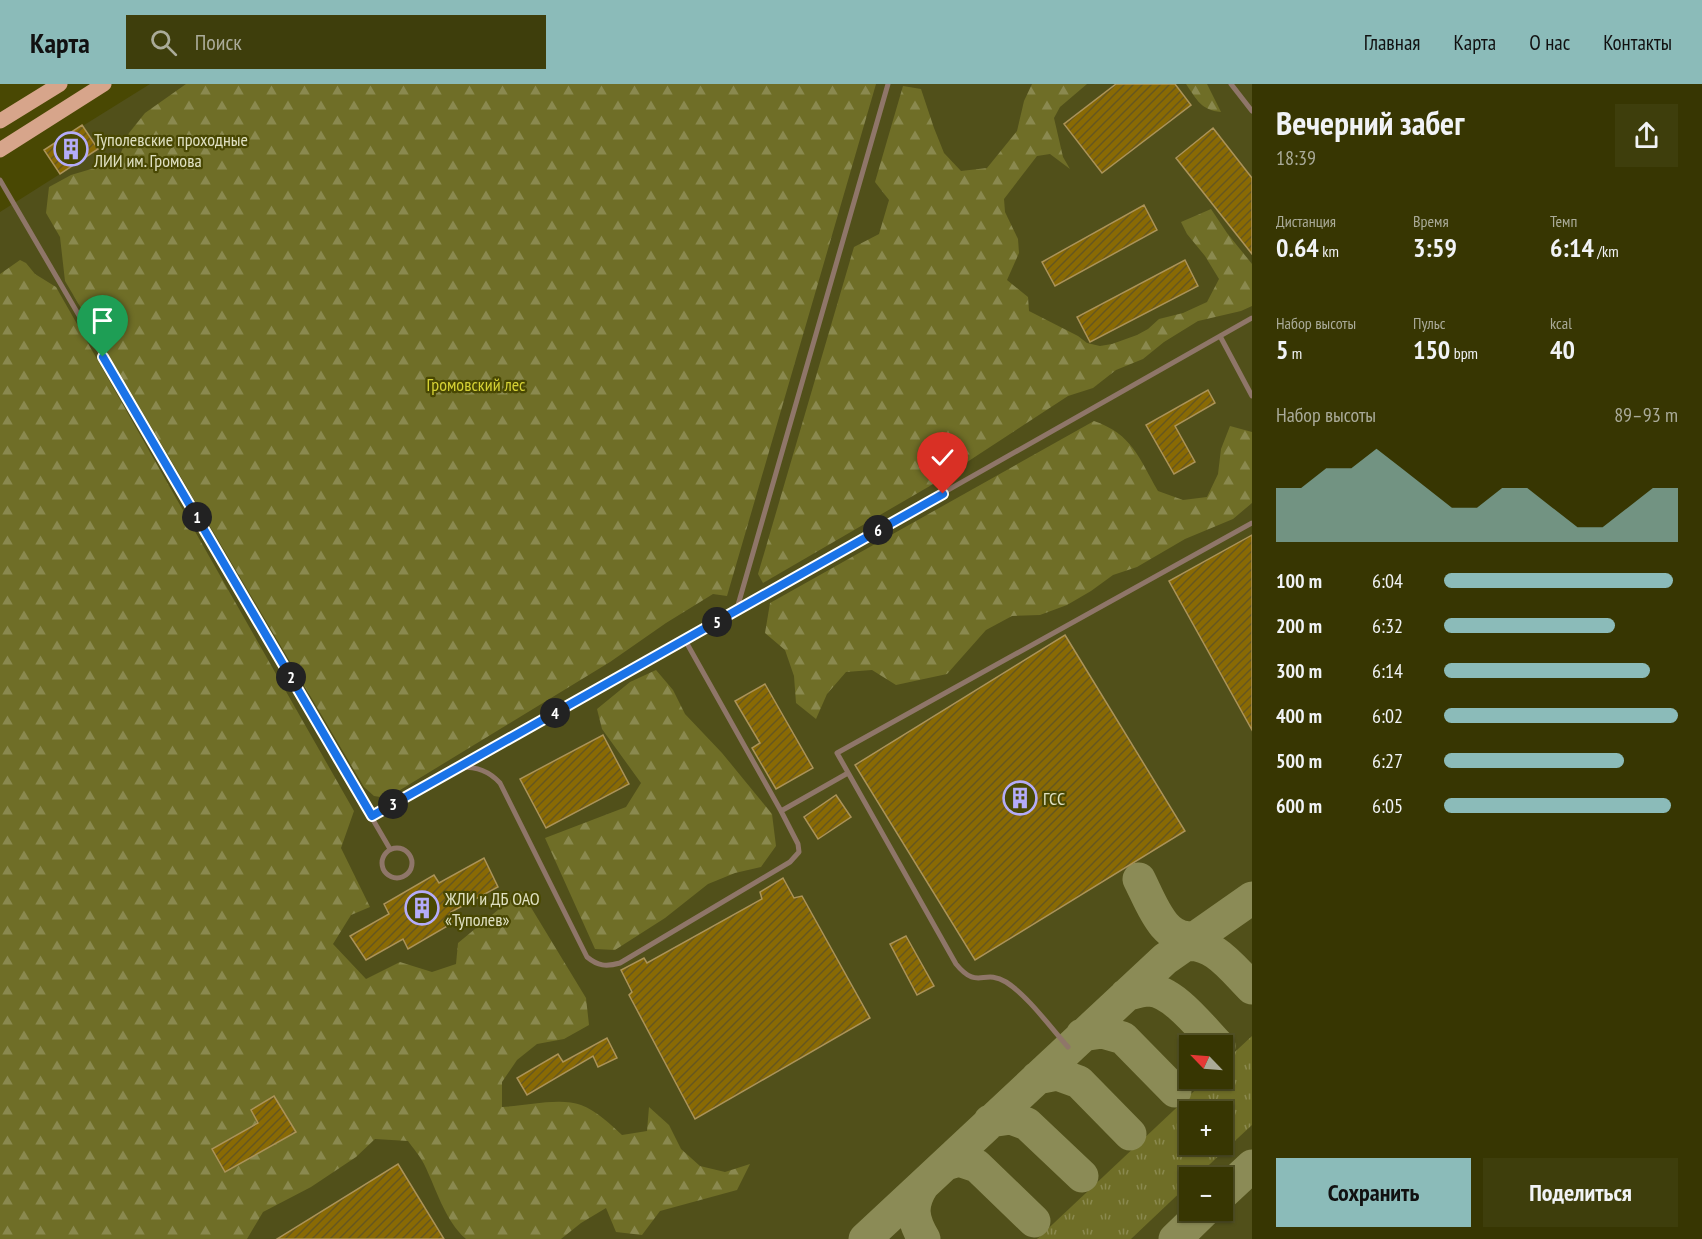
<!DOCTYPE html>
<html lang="ru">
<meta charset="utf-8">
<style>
:root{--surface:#373602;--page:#3e3e0c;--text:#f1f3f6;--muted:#aaab99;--line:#515024;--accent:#8bbbb9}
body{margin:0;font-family:"PT Sans Narrow",sans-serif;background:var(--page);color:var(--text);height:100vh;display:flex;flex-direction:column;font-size:22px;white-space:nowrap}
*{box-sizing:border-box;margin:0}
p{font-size:20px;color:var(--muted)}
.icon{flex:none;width:33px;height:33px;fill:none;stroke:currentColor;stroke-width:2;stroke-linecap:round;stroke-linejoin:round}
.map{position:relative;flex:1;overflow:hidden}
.panel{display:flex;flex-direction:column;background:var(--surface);width:450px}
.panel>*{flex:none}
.needle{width:39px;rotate:295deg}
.buttons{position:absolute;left:1179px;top:951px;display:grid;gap:12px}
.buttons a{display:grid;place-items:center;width:54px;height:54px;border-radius:0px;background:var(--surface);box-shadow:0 2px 4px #0004,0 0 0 2px var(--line);font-size:30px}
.pin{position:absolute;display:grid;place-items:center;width:51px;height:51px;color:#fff;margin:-62px -26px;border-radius:50% 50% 50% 0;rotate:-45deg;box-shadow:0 0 6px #0007}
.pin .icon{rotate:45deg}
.km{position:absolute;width:30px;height:30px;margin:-15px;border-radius:50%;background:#222;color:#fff;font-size:16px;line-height:30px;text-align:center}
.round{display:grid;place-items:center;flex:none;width:63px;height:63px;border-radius:0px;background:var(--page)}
.summary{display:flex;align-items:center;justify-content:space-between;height:102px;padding:0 24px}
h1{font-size:33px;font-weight:700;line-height:45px}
.metrics{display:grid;grid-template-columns:repeat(3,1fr);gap:9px;height:102px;padding:6px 24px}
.metrics div{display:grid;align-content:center}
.metrics b{font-size:26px;font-weight:700}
.metrics small{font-size:16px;font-weight:400}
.metrics p{font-size:16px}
.chart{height:168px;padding:12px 24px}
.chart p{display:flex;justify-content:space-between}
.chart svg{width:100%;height:108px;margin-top:6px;fill:var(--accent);opacity:.7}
.primary-button{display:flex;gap:12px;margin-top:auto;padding:12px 24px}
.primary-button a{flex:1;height:69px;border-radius:0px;background:var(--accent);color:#111;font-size:24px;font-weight:700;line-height:69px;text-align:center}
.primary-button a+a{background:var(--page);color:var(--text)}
ul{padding:0 24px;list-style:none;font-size:20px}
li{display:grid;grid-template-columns:96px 72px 1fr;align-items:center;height:45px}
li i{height:15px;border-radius:8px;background:var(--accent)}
header{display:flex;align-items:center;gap:36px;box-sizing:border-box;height:84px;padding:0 30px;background:var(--accent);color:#111}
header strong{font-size:28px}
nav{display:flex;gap:33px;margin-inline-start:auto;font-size:21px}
.search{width:420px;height:54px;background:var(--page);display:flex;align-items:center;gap:15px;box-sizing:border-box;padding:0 21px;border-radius:0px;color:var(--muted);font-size:22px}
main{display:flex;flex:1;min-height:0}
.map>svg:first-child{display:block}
.built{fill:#51501a;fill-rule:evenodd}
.grass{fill:url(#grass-tufts);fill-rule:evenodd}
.forest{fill:url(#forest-firs)}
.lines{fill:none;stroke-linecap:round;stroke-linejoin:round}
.taxiway{stroke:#8b8b56;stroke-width:33}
.building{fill:url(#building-hatch);stroke:#ab9359;stroke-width:1.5}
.lane{stroke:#8f7669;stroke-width:5}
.primary{stroke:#d7a58b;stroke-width:15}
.route-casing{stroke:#fff;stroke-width:12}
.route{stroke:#1a73e8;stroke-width:8}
.labels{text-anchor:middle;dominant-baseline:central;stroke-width:4.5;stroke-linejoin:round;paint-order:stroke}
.poi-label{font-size:18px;fill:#e0e1c2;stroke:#494803;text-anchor:start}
.park-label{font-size:18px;fill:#d6d235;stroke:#494803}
</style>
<header>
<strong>Карта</strong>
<div class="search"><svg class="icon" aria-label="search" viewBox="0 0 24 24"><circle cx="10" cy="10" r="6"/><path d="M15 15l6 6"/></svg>Поиск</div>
<nav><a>Главная</a><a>Карта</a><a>О нас</a><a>Контакты</a></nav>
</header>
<main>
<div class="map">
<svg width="1252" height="1155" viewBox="0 0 1252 1155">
<defs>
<pattern id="grass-tufts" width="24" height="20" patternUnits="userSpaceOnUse" patternTransform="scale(1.5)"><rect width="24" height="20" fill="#6f6e27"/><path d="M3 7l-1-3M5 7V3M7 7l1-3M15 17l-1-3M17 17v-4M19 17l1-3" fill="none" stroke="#8a894f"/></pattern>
<pattern id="forest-firs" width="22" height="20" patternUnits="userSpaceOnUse" patternTransform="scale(1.5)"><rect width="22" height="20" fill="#6f6e27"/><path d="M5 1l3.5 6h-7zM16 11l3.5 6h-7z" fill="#8a894f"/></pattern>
<pattern id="building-hatch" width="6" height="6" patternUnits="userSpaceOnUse" patternTransform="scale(1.5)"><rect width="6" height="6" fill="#896a04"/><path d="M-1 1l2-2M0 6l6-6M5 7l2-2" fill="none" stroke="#66571f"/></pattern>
</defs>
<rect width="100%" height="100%" fill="#494803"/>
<path class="built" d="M150,0h1102v1155h-1252v-1027l60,-38 -16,-24zM1190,962h32v32h-32zM1190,1028h32v32h-32zM1190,1094h32v32h-32z"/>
<path class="grass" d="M1252,952v89l-56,52 -6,1 -1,6 -58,55h-94l170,-160 15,-1 1,-15zM1190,1028h32v32h-32z"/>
<path class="forest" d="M186,0h690l-149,512 -14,-2 -47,29 -56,39 -223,136 -13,-2 -10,-9 -299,-506 -5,-44 -14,-24 3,-26 22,-12 27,-8 22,-12 9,-22 16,-20z
M1032,0h55l-27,23 -6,11 9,39 7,12 -20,-15 -13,2 -33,43 1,13 13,27 1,14 -12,27 21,17 1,14 49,25 9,7 13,3 12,-2 25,-9 11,-6 11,-10 24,-6 24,-11 12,-23 -14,-23 -18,-22 -6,-12 30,-13 16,24 25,31v42l-11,5 -43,10 -34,21 -21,17 -27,11 -23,18 -25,8 -133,87 -172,100 -5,-9 96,-327 25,-13 10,-34 -14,-18 28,-96 18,3 13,39 10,25 17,18 26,-3 30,-37 7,-30z
M1186,0h21l14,28c-20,-2 -24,-12 -35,-28z
M20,176l6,3 9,11 21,13 298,524 -13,37 29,59 -19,8 -18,29 33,35 34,-17 32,10 24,-8 2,-21 63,-52 65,107 3,27 -25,14 -27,5 -20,16 -15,22v25c23,-1 58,-10 79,-2 16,6 29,19 41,30l25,-4 2,-24 20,18 12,24 19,17 25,6 25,-8 -13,26 -77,21 -18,24 -26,-3 -10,-24 -25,15 -20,16h-95c-21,-18 -30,-51 -42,-75 -4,-8 -11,-16 -16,-23l-33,-2 -19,18 -45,30 -48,25 -16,27h-247v-965z
M1094,337c38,13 45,37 64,70l25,9 24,-3 11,-23 3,-25 9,-23 22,6v71l-19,16 -48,20 -48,28 -24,8 -22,16 -24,14 -27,10 -28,1 -26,14 -39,44 -51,11 -24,-15 -26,2 -19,22 -11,25 -20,-16 -2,-27 -9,-26 -20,-17 5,-30z
M656,586l17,20 12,24 37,39 50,61 4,32 -15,21 -26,6 -27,11 -43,34 -50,32 -20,-1 -50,-111 81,-31 15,-24 -39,-54 -5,-20 33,-27z"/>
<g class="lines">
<path class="taxiway" d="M1139,795c12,23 25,65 56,58
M1183,861c30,-5 49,23 69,43
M1126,911c7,-2 15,-5 23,-5 25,1 53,39 70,56
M1082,951l20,-3 21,6 52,53
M1037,994l20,-4 22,8 51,52
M990,1037l21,-3 16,6 55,52
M946,1080l13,-4 18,6 57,55
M1222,1110l30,-28
M865,1155l58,-54
M924,1155c-12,-20 -14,-34 -1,-54l242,-226 87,-61
M1175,1155l30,-29"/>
</g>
<path class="building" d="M1116,0h59l16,21 -89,68 -38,-49z
M82,41l16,24 -38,25 -16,-24z
M1213,44l39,50v76l-76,-96z
M1144,121l13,25 -102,56 -13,-24z
M1185,176l13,26 -108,56 -13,-25z
M1208,306l7,13 -40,23 20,36 -21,12 -28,-49z
M1252,451v195l-83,-149z
M1065,551l120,196 -210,129 -120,-195z
M765,600l48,84 -37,21 -24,-41 8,-5 -25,-42z
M603,651l26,49 -83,44 -26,-49z
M836,711l15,22 -33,22 -14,-22z
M484,774l14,29 -47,25 5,9 -48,28 -5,-10 -37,21 -16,-24 39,-22 -5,-10 50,-29 5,8z
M783,794l11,20 8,-2 68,122 -175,101 -66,-124 3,-3 -11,-22 23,-12 3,5 115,-64 -2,-7z
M906,852l28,50 -17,9 -27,-51z
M607,954l10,20 -19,9 -5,-11 -66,39 -10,-17 41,-24 5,8z
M274,1012l22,36 -71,40 -13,-23 46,-26 -7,-13z
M398,1080l46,75h-167z"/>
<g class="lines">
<path class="lane" d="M1231,0l21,27
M0,96l390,669
M1220,252l32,60
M736,528l152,-528
M461,683c16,0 28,4 39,16l87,174c11,9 19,10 33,6l170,-101 9,-10 -1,-8 -17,-33 -96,-171
M781,727l67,-38
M372,732l880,-498
M382 779a15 15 0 1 1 30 0a15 15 0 1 1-30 0Z
M1068,963c-17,-19 -41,-52 -62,-65 -23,-14 -28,9 -50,-18l-119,-211 415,-230"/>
<path class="primary" d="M0,37l60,-37
M0,66l104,-66"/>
</g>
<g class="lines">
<defs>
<path id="route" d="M103,273l269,459 571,-322"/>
</defs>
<use href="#route" class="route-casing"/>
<use href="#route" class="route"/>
</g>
<defs>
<symbol id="building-ring" viewBox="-11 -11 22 22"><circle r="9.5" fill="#494803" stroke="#b4acf9" stroke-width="1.5"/><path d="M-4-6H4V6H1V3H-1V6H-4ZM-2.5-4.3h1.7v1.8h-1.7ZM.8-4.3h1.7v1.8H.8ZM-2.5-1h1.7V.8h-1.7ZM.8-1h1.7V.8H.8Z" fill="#b4acf9"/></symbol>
</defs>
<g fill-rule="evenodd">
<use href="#building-ring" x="52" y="46" width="38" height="38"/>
<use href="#building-ring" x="1001" y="695" width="38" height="38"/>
<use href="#building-ring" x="403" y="805" width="38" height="38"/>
</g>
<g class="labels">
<g class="poi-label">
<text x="94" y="55">Туполевские проходные<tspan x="94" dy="21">ЛИИ им. Громова</tspan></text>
<text x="1043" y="714">ГСС</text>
<text x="445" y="814">ЖЛИ и ДБ ОАО<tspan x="445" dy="21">«Туполев»</tspan></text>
</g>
<g class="park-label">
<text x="476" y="300">Громовский лес</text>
</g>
</g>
</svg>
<div class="buttons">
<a><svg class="needle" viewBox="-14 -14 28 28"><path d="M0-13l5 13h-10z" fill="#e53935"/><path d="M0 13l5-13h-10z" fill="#aaab99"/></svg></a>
<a>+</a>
<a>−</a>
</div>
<div class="pin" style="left:103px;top:273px;background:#1e9e55"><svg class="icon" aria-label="arrive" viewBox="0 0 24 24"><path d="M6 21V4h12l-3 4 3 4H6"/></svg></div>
<div class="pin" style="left:943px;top:410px;background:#d93025"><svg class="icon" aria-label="check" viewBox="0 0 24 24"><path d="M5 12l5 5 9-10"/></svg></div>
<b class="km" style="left:197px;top:433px">1</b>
<b class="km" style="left:291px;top:593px">2</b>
<b class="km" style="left:393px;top:720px">3</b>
<b class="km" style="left:555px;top:629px">4</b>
<b class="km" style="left:717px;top:538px">5</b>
<b class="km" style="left:878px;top:446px">6</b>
</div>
<section class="panel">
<div class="summary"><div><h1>Вечерний забег</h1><p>18:39</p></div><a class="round"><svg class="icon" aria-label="share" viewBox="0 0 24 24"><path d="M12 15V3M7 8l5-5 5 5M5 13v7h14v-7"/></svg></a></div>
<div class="metrics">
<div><p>Дистанция</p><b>0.64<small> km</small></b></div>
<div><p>Время</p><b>3:59</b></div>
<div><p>Темп</p><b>6:14<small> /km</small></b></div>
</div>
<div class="metrics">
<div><p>Набор высоты</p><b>5<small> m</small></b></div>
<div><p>Пульс</p><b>150<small> bpm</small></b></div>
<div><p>kcal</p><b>40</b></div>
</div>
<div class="chart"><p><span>Набор высоты</span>89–93 m</p>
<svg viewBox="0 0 160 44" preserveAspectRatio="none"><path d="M0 44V22L10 22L20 14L30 14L40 6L50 14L60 22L70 30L80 30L90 22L100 22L110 30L120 38L130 38L140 30L150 22L160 22V44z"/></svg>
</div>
<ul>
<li><b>100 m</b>6:04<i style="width:98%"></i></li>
<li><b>200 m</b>6:32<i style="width:73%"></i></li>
<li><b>300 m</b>6:14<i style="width:88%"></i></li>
<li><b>400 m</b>6:02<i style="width:100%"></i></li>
<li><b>500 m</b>6:27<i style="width:77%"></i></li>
<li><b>600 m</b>6:05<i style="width:97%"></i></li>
</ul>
<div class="primary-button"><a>Сохранить</a><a>Поделиться</a></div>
</section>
</main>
